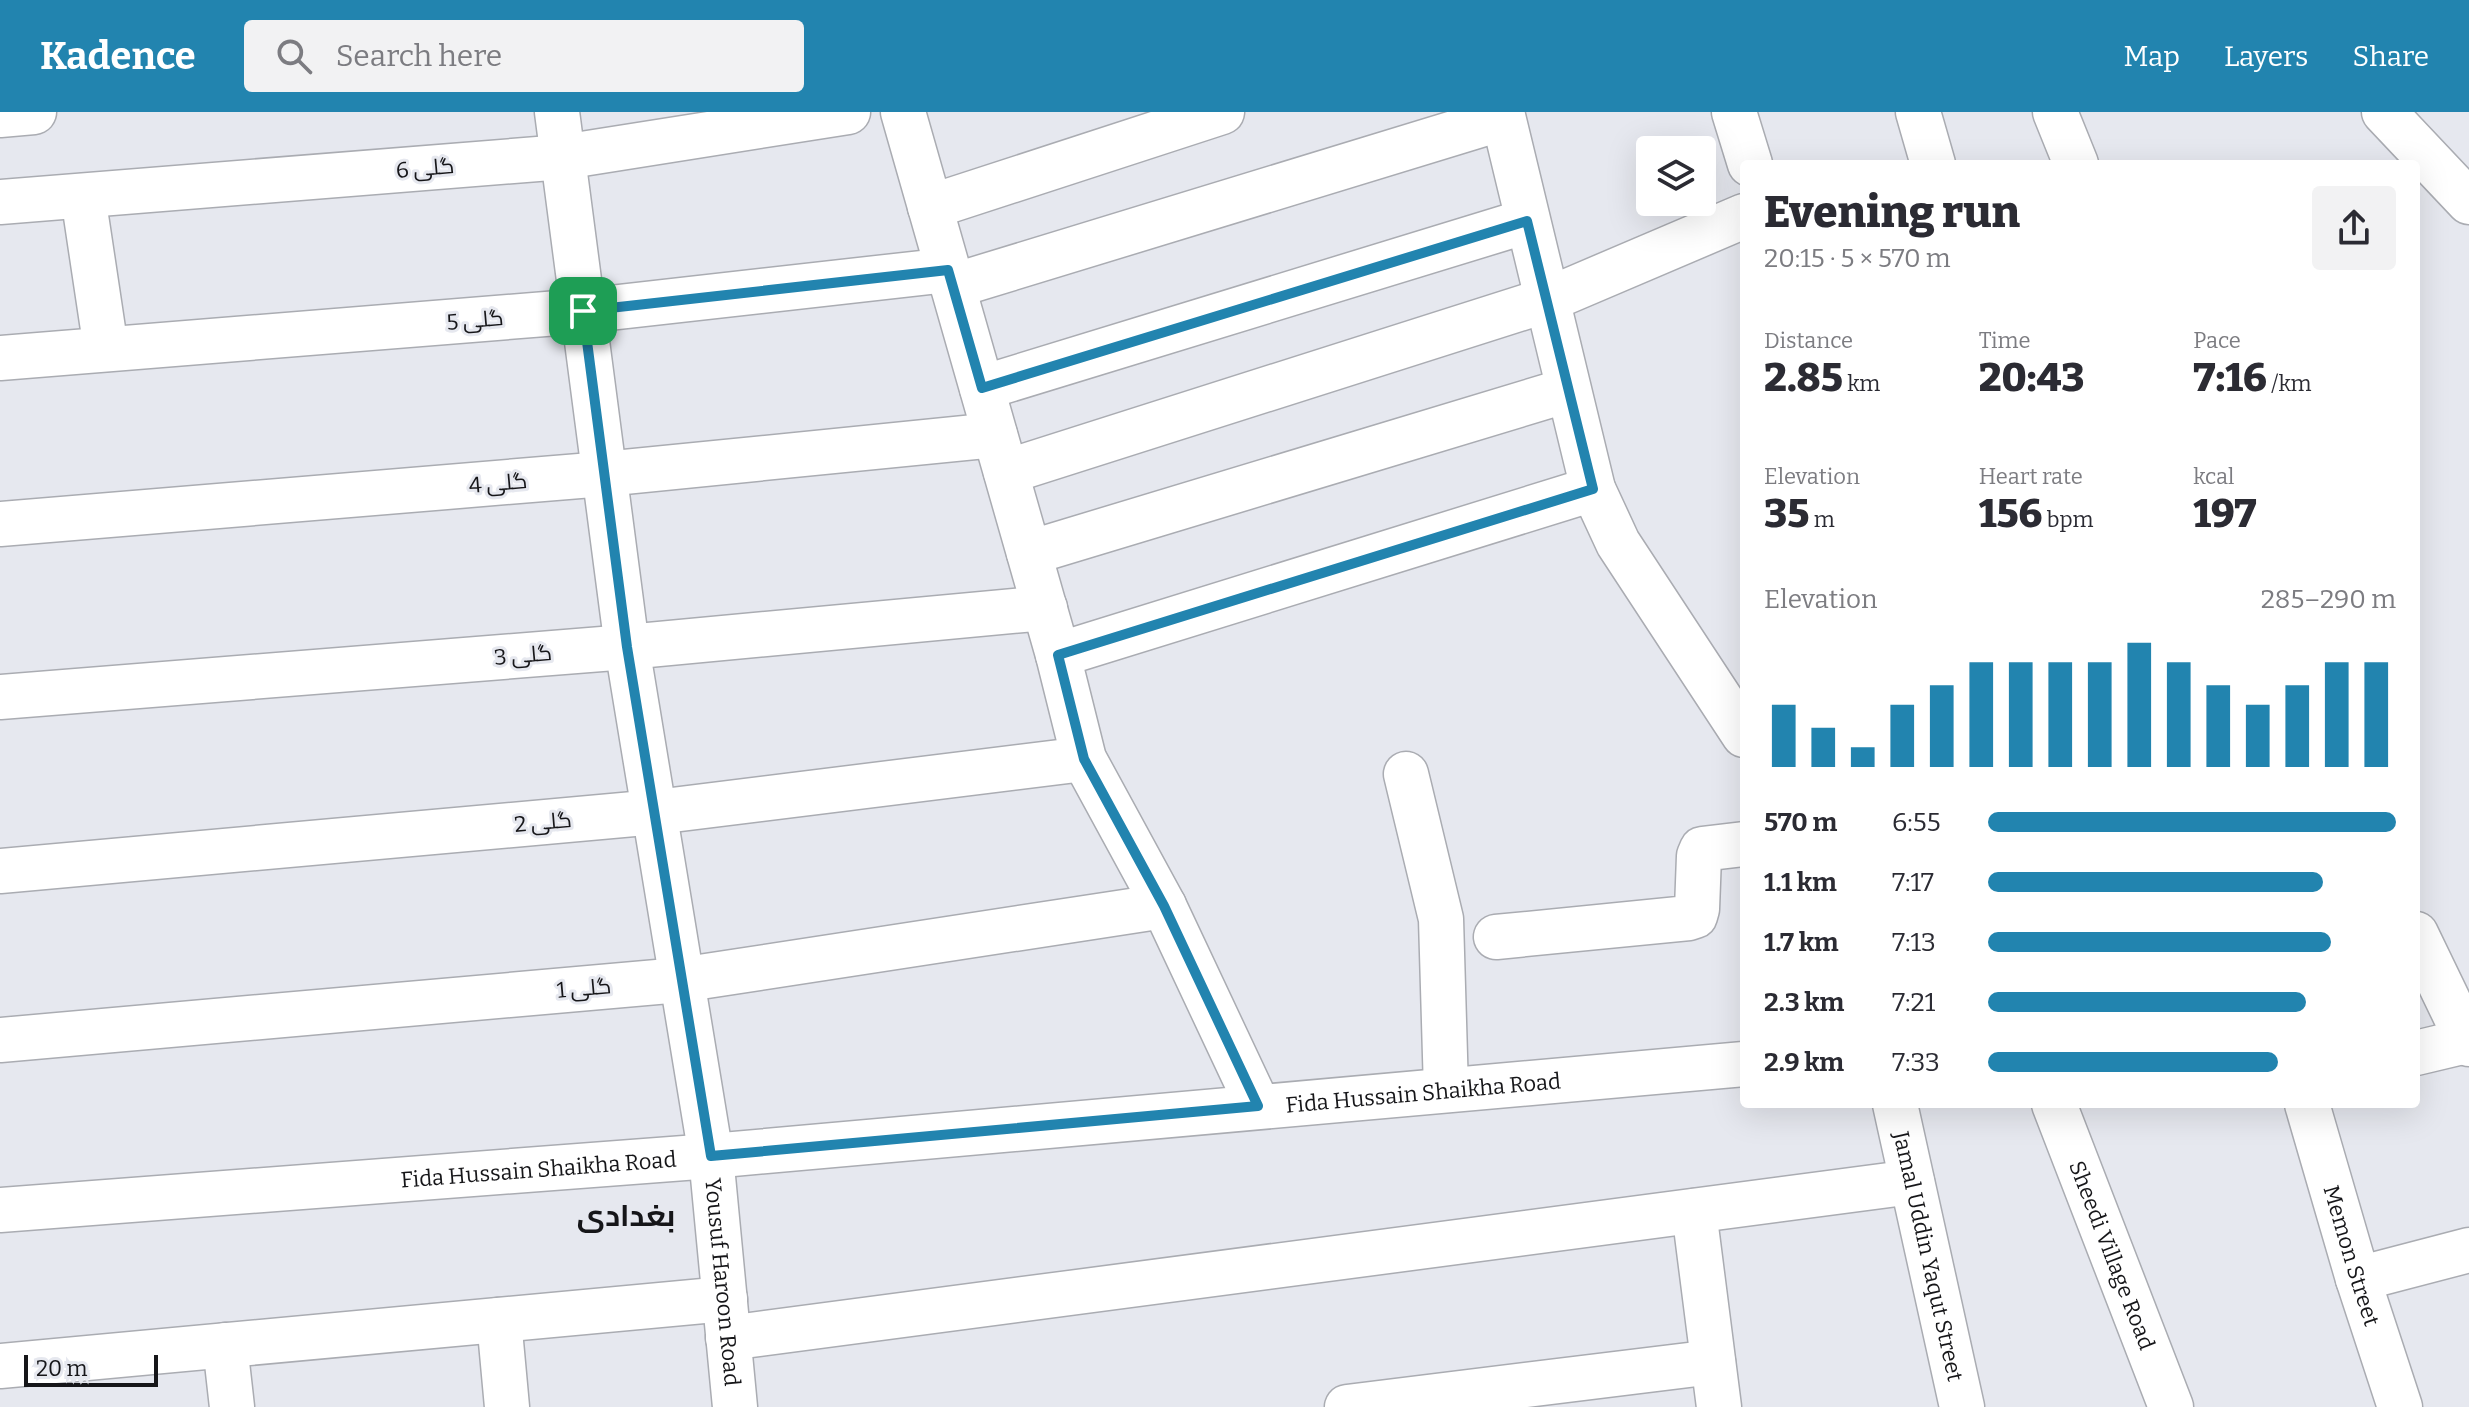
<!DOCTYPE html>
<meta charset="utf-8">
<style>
:root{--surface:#fff;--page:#f2f2f3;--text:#2b2b33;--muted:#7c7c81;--accent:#2284af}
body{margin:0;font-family:Bitter,Cairo,serif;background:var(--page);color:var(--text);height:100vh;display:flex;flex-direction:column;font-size:30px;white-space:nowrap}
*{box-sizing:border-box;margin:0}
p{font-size:26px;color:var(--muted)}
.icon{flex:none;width:44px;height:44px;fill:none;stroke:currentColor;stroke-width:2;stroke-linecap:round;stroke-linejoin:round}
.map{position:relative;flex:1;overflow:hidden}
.drawer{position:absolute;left:1740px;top:48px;width:680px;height:948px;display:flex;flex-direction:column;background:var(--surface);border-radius:8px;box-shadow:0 8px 32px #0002}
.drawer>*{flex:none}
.fabs{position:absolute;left:1636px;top:24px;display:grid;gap:16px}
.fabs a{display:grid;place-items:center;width:80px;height:80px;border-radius:8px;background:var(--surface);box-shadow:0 8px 32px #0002;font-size:40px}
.scale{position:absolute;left:24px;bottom:20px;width:134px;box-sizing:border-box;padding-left:8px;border:4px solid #161619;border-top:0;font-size:22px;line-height:28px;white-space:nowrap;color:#161619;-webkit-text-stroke:6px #e6e8ef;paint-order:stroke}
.pin{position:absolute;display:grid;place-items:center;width:68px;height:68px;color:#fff;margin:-34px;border-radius:16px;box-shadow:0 4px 12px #0006}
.round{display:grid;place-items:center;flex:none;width:84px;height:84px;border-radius:8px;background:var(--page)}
.headline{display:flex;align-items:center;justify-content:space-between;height:136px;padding:0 24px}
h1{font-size:44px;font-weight:800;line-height:60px}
.metrics{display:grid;grid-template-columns:repeat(3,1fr);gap:12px;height:136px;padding:8px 24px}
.metrics div{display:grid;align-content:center}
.metrics b{font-size:40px;font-weight:800}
.metrics small{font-size:22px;font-weight:400}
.metrics p{font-size:22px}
.chart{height:224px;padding:16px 24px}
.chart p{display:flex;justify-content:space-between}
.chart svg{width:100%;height:144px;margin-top:8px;stroke:var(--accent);stroke-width:6}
ul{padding:0 24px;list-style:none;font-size:26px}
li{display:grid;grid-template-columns:128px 96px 1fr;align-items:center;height:60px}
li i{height:20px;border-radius:10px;background:var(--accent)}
header{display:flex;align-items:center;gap:48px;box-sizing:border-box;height:112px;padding:0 40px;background:var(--accent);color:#fff}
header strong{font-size:38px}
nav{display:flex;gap:44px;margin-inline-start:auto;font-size:28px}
.search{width:560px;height:72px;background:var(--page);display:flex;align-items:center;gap:20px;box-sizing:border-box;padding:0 28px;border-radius:8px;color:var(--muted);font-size:30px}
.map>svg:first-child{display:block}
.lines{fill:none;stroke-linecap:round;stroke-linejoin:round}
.minor-casing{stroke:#aaacb2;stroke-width:47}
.major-casing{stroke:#aaacb2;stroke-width:47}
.minor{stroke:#fff;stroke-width:44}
.major{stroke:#fff;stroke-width:44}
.route-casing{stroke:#fff;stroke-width:16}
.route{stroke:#2284af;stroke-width:10}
.labels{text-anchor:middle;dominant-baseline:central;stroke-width:6;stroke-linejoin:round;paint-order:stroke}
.street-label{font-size:22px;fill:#161619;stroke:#e6e8ef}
.district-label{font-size:30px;font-weight:bold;fill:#161619;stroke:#e6e8ef}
</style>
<header>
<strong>Kadence</strong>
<div class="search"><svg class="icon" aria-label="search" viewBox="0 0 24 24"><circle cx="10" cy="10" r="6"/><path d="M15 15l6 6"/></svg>Search here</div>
<nav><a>Map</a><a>Layers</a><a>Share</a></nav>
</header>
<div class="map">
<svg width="2469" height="1295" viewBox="0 0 2469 1295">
<rect width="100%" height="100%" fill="#e6e8ef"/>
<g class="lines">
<defs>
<g id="minor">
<path id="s1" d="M557,0l70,535 84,509 24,251"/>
<path d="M903,0l155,543 26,104 80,147 94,200"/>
<path d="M1502,0l91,377 25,54 126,192"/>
<path d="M1918,0l15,52"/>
<path d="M2055,0l21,52"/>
<path d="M2384,0l85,90"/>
<path d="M0,3l34,-3"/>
<path d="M83,84l23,153"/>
<path d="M0,90l563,-45 285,-45"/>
<path d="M930,95l292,-95"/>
<path d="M953,174l550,-168"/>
<path d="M0,246l583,-47 365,-41"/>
<path d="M982,276l545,-167"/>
<path d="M1006,360l541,-172 197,-84"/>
<path d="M0,412l604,-50 391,-39"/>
<path d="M1029,441l539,-163"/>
<path d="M1058,543l535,-166"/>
<path d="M0,585l627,-50 418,-39"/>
<path d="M1406,662l35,145 5,171"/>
<path d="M0,759l656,-59 428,-53"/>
<path d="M2416,822l53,110"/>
<path d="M1496,825l193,-19 6,-2 2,-7 2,-53 3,-7 42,-5"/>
<path d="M0,928l680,-60 484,-74"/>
<path d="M2416,941l50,-12"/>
<path id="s2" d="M1895,992l67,303"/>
<path id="s3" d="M2307,992l51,175 42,128"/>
<path id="s4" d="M0,1098l711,-54 1033,-92"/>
<path d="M1694,1099l25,196"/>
<path d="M2358,1167l111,-29"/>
<path d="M499,1208l8,87"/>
<path d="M728,1226l1184,-156"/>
<path d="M225,1233l7,62"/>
<path d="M0,1254l725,-67"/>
<path d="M1347,1295l366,-45"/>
</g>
<g id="major">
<path d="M1734,0l16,52"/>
<path id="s5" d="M2054,992l117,303"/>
</g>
</defs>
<use href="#minor" class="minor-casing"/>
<use href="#major" class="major-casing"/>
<use href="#minor" class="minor"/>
<use href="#major" class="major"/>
</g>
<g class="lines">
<defs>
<path id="route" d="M1527,109l66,268 -535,166 26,104 80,147 94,200 -547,50 -84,-509 -44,-336 365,-41 34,118z"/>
</defs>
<use href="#route" class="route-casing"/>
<use href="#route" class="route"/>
</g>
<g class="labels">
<g class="street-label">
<text transform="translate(425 56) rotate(-5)">گلی 6</text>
<text transform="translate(475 208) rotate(-5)">گلی 5</text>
<text transform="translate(498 371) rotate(-5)">گلی 4</text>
<text transform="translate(523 543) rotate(-5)">گلی 3</text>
<text transform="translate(543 710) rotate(-5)">گلی 2</text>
<text transform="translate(584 876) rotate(-5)">گلی 1</text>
<text stroke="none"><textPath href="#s4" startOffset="1428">Fida Hussain Shaikha Road</textPath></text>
<text stroke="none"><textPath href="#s4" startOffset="540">Fida Hussain Shaikha Road</textPath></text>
<text stroke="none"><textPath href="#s2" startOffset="156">Jamal Uddin Yaqut Street</textPath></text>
<text stroke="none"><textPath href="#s5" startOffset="162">Sheedi Village Road</textPath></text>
<text stroke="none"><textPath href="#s3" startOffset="158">Memon Street</textPath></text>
<text stroke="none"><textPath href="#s1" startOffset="1182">Yousuf Haroon Road</textPath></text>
</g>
<g class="district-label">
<text x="626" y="1104">بغدادی</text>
</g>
</g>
</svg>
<div class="fabs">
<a><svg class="icon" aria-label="layers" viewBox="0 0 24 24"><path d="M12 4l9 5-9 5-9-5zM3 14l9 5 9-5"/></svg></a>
</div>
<div class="scale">20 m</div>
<div class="pin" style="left:583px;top:199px;background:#1e9e55"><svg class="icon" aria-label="arrive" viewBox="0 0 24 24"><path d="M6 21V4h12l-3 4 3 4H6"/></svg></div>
<section class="drawer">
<div class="headline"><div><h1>Evening run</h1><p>20:15 · 5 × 570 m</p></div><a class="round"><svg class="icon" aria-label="share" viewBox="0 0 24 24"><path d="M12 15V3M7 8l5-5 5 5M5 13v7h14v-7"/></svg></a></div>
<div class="metrics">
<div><p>Distance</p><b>2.85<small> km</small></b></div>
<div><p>Time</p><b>20:43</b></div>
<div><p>Pace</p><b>7:16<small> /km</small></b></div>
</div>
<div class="metrics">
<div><p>Elevation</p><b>35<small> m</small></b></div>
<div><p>Heart rate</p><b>156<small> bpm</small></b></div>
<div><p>kcal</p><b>197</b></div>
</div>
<div class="chart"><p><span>Elevation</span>285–290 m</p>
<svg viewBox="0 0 160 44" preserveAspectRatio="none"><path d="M5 44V25M15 44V32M25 44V38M35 44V25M45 44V19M55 44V12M65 44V12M75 44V12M85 44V12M95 44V6M105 44V12M115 44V19M125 44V25M135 44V19M145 44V12M155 44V12"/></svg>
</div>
<ul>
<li><b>570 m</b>6:55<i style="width:100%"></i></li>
<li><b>1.1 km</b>7:17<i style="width:82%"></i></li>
<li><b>1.7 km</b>7:13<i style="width:84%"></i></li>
<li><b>2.3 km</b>7:21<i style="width:78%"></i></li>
<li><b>2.9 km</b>7:33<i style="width:71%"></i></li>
</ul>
</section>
</div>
